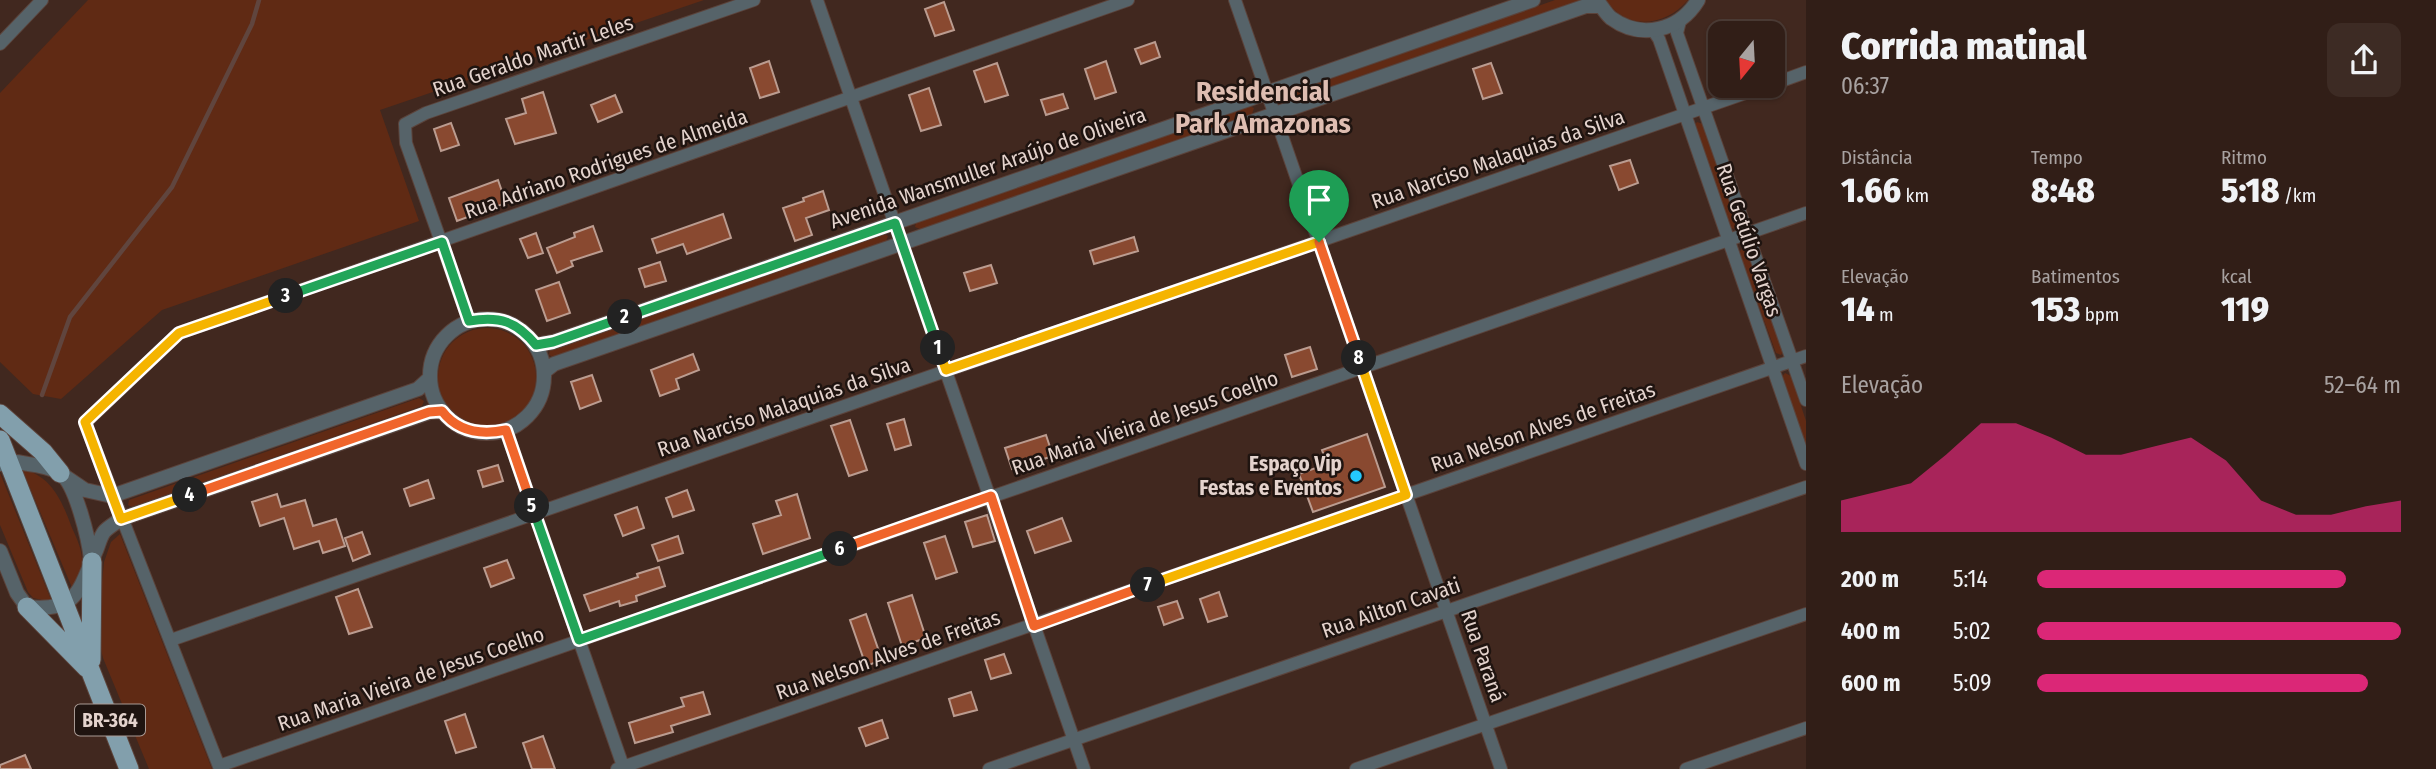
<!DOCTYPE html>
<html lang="pt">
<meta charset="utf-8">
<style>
:root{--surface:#311e17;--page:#3d2b24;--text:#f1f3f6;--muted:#a8a2a1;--line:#4c3c36;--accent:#db2777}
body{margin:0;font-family:"Fira Sans Condensed",sans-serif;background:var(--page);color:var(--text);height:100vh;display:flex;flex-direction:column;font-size:26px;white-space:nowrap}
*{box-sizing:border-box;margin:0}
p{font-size:23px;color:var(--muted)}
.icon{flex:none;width:38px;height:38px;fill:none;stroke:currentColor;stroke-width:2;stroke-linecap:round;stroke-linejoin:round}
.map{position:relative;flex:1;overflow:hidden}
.drawer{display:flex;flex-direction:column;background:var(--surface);width:630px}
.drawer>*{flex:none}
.needle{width:46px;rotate:198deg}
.controls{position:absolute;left:1708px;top:21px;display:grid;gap:14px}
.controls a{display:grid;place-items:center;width:77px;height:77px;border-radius:14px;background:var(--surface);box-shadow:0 2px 5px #0004,0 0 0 2px var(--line);font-size:35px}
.pin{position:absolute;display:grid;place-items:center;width:60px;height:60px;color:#fff;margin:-72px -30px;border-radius:50% 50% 50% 0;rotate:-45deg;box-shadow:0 0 7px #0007}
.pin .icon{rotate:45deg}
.km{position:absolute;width:35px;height:35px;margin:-18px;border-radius:50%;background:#222;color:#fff;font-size:19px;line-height:35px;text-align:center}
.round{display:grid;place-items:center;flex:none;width:74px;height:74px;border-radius:14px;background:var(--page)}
.summary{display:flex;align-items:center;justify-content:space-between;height:119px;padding:0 35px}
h1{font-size:38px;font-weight:800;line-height:52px}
.stats{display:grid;grid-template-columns:repeat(3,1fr);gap:10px;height:119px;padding:7px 35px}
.stats div{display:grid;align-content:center}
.stats b{font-size:35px;font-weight:800}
.stats small{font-size:19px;font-weight:400}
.stats p{font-size:19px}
.chart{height:196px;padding:14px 35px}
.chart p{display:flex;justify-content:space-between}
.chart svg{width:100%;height:126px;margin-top:7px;fill:var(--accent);opacity:.7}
ul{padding:0 35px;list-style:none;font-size:23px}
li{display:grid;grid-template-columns:112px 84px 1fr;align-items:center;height:52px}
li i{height:18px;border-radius:9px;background:var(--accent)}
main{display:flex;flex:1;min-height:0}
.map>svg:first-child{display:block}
.green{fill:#602a14}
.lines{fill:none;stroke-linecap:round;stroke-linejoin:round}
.stream{stroke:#60453e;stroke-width:4.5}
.building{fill:#894930;stroke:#bb9c90;stroke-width:2}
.minor-casing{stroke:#5b433b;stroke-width:14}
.tertiary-casing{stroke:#5b433b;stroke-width:16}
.trunk-casing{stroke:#5b433b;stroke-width:21}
.minor{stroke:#566369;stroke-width:12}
.tertiary{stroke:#566369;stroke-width:14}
.trunk{stroke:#829fac;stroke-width:19}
.split-1-casing{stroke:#fff;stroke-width:14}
.split-2-casing{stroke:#fff;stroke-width:14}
.split-3-casing{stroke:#fff;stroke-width:14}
.split-4-casing{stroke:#fff;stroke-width:14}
.split-5-casing{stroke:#fff;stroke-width:14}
.split-6-casing{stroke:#fff;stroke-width:14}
.split-7-casing{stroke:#fff;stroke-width:14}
.split-8-casing{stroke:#fff;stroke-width:14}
.split-9-casing{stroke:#fff;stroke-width:14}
.split-1{stroke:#f5b400;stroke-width:9}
.split-2{stroke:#22a559;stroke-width:9}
.split-3{stroke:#22a559;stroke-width:9}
.split-4{stroke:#f5b400;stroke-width:9}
.split-5{stroke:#f0652b;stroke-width:9}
.split-6{stroke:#22a559;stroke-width:9}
.split-7{stroke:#f0652b;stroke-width:9}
.split-8{stroke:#f5b400;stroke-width:9}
.split-9{stroke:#f0652b;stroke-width:9}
.poi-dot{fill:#24c9fe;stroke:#1f1410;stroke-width:2.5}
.labels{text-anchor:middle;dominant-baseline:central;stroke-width:5;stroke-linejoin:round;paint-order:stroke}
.shield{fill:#1f1410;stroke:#a99a94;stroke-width:2}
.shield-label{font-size:19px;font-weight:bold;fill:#e4d3cd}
.street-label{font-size:21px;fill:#e4d3cd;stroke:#1f1410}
.poi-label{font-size:21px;font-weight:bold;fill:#e4d3cd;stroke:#1f1410;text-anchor:end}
.district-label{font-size:28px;font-weight:bold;fill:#debdb1;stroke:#1f1410}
</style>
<main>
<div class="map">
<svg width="1806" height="769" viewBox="0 0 1806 769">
<rect width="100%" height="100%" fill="#41281f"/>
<path class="green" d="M88,0h616l-324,110 39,111 -257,89 -101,89 -28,-5 -33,-32v-269z
M1555,0h26l-290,100 -4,-2 1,-4z
M1606,0h82c-22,26 -61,32 -82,0z
M1249,106l5,2 -2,6 -332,115 -5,-2 1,-4z
M1697,122l6,2 35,101 -3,4 -4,-1 -37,-102z
M882,233l6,3 -2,5 -333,116 -4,-2 1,-5z
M1743,248l5,2 35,101 -2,4 -5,-2 -37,-101z
M438 377a49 49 0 1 1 98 0a49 49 0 1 1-98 0Z
M1785,373l6,3 15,45v24l-24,-68z
M419,398l5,3 -2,5 -290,101 -4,-2 1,-5z
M22,469c30,7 40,32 50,59 5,11 11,23 10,36 -1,9 -5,18 -9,26z
M0,473l52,129 -19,-4 -5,-6 -28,-67z
M120,534l92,235h-63l-46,-111 -6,-25 7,-71 7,-20z"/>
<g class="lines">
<path class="stream" d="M42,395l28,-78 102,-130 80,-163 7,-24"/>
</g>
<path class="building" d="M944,2l10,28 -19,6 -10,-27z
M1155,42l5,15 -19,7 -6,-15z
M769,61l10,31 -19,6 -10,-30z
M1106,61l10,31 -21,7 -10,-30z
M997,63l11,32 -23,7 -11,-31z
M1491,63l11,30 -19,6 -10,-30z
M929,88l12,37 -20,6 -12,-36z
M543,92l13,41 -41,11 -9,-25 20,-6 -4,-14z
M1063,94l5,14 -22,7 -5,-15z
M615,95l7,17 -24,10 -7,-17z
M451,123l8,22 -18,6 -7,-22z
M1630,160l8,23 -19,7 -9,-24z
M498,180l8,23 -49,18 -8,-23z
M823,191l6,19 -23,8 6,17 -17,6 -12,-33 21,-7 -1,-3z
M723,214l8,24 -44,16 -4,-10 -26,9 -5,-14z
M593,226l9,25 -31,10 2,5 -16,7 -10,-25 28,-11 -1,-4z
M536,233l7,20 -15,5 -8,-19z
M1134,237l4,14 -44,13 -4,-13z
M660,262l6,19 -21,6 -6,-18z
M991,265l6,18 -27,8 -6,-18z
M559,282l11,31 -23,8 -11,-31z
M1310,347l7,22 -25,8 -7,-22z
M693,354l6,16 -23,9 3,10 -19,7 -9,-26z
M592,375l9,26 -21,8 -9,-27z
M904,419l7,26 -16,5 -8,-26z
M850,420l17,50 -18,6 -18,-50z
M1367,434l18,53 -72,25 -14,-38 28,-10 -5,-14z
M1046,435l7,21 -41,13 -7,-21z
M498,465l5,16 -20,6 -5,-16z
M428,480l6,18 -24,8 -6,-17z
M687,490l7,20 -21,7 -7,-19z
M277,494l4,13 24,-7 8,26 23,-7 9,27 -22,7 -4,-12 -25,8 -10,-31 -24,8 -8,-24z
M797,494l13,44 -47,16 -10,-30 28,-9 -5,-14z
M637,507l7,21 -21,8 -8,-21z
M987,515l8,26 -22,6 -8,-25z
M1062,518l9,23 -36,12 -8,-22z
M362,532l8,22 -17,7 -8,-23z
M678,536l5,17 -25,8 -6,-16z
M945,536l12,36 -21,7 -12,-36z
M507,560l7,18 -23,9 -7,-19z
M659,567l6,19 -29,10 1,5 -17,5 -1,-5 -29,10 -6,-16 54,-18 -1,-3z
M358,589l14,38 -23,7 -13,-37z
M1219,592l8,24 -19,6 -8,-23z
M912,595l14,43 -24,8 -14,-43z
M1177,601l6,17 -19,7 -6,-18z
M866,614l16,46 -16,6 -16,-46z
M1004,654l7,19 -20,6 -6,-19z
M703,692l7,22 -39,12 2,6 -38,11 -6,-20 55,-17 -3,-8z
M971,692l6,18 -23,6 -5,-17z
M465,714l11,33 -20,6 -11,-32z
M882,720l6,18 -22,8 -7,-18z
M543,736l12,33h-23l-9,-26z
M25,755l6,14h-31v-4z"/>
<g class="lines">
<defs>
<path id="minor" d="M817,0l267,769
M1235,0l266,769
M1680,21l-3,12 129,367
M1653,30l6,9 147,425
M0,44l42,-44
M1773,84l33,-12
M469,321l-63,-178 -1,-19 21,-11 328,-113
M506,430l118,339
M171,640l1595,-554
M219,766l1587,-553
M220,769l-135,-346 94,-90 949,-333
M617,769l1189,-413
M989,769l817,-282
M1356,769l450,-155
M1686,769l120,-41"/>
<path id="tertiary" d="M1597,1c5,5 8,12 14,17 30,22 68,13 87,-18
M430 376a57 57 0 1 1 114 0a57 57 0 1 1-114 0Z
M536,345l17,-3 980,-342
M545,371l9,-7 1032,-358h15
M1,464c9,-4 17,-2 27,0 10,1 23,4 32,9 16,11 29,67 31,87
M60,473l25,17 27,6 306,-107 12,-11
M0,551l17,42 10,14c49,5 52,-15 68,-54 3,-6 5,-16 9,-21 4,-5 12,-9 17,-13l309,-107 12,-1"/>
<path id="trunk" d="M0,414l43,38 17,21
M0,440l129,329
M27,607l60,61
M91,660l1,-98"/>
</defs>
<use href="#minor" class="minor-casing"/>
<use href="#tertiary" class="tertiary-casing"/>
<use href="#trunk" class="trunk-casing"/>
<use href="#minor" class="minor"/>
<use href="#tertiary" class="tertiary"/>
<use href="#trunk" class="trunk"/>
</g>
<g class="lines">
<defs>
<path id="split-1" d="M938,348l8,22 373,-128"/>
<path id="split-2" d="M625,317l270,-94 43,125"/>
<path id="split-3" d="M286,296l156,-54 27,79c31,-5 47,0 67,24l17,-3 72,-25"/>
<path id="split-4" d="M190,495l-69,24 -36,-97 94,-89 107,-37"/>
<path id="split-5" d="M190,495l239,-83 13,-1c16,21 40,24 64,19l26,76"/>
<path id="split-6" d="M532,506l47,134 261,-91"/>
<path id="split-7" d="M840,549l151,-53 43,130 114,-41"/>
<path id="split-8" d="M1148,585l258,-90 -47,-137"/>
<path id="split-9" d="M1319,242l40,116"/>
</defs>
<use href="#split-1" class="split-1-casing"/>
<use href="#split-2" class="split-2-casing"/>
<use href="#split-3" class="split-3-casing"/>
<use href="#split-4" class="split-4-casing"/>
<use href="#split-5" class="split-5-casing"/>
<use href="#split-6" class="split-6-casing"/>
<use href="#split-7" class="split-7-casing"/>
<use href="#split-8" class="split-8-casing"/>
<use href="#split-9" class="split-9-casing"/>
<use href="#split-1" class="split-1"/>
<use href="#split-2" class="split-2"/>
<use href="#split-3" class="split-3"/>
<use href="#split-4" class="split-4"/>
<use href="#split-5" class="split-5"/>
<use href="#split-6" class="split-6"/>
<use href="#split-7" class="split-7"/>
<use href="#split-8" class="split-8"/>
<use href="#split-9" class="split-9"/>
</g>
<circle class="poi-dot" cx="1356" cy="476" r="7"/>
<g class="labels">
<rect class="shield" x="75" y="704.5" width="70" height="31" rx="5"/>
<g class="shield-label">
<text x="110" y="720">BR-364</text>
</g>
<g class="street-label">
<text transform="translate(533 56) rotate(-19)">Rua Geraldo Martir Leles</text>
<text transform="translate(1498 159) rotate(-19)">Rua Narciso Malaquias da Silva</text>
<text transform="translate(606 164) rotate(-19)">Rua Adriano Rodrigues de Almeida</text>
<text transform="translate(988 168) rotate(-19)">Avenida Wansmuller Araújo de Oliveira</text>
<text transform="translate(1749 240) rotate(71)">Rua Getúlio Vargas</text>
<text transform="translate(784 407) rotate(-19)">Rua Narciso Malaquias da Silva</text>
<text transform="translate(1145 423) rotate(-19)">Rua Maria Vieira de Jesus Coelho</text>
<text transform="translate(1543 427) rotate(-19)">Rua Nelson Alves de Freitas</text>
<text transform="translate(1391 608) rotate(-19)">Rua Ailton Cavati</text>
<text transform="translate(888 655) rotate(-19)">Rua Nelson Alves de Freitas</text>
<text transform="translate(1483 656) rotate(71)">Rua Paraná</text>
<text transform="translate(411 679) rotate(-19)">Rua Maria Vieira de Jesus Coelho</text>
</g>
<g class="poi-label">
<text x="1342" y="464">Espaço Vip<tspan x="1342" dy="24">Festas e Eventos</tspan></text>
</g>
<g class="district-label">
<text x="1263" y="91">Residencial<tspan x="1263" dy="32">Park Amazonas</tspan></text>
</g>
</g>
</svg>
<div class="controls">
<a><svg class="needle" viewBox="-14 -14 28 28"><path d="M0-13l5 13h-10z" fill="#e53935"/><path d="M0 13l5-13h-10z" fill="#a8a2a1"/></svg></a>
</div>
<div class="pin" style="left:1319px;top:242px;background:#1e9e55"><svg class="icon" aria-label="arrive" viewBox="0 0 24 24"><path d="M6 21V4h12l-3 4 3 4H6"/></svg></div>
<b class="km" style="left:938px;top:348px">1</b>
<b class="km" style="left:625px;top:317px">2</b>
<b class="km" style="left:286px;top:296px">3</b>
<b class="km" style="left:190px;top:495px">4</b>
<b class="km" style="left:532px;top:506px">5</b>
<b class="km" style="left:840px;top:549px">6</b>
<b class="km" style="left:1148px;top:585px">7</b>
<b class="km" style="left:1359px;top:358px">8</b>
</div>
<section class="drawer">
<div class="summary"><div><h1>Corrida matinal</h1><p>06:37</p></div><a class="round"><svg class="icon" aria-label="share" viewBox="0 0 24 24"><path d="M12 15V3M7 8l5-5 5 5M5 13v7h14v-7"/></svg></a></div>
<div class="stats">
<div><p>Distância</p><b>1.66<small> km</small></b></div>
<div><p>Tempo</p><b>8:48</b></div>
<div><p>Ritmo</p><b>5:18<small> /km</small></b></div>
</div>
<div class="stats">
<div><p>Elevação</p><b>14<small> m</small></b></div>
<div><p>Batimentos</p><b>153<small> bpm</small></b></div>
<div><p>kcal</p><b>119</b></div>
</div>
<div class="chart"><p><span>Elevação</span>52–64 m</p>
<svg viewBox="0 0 160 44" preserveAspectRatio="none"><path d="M0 44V33L10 30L20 27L30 17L40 6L50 6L60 11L70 17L80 17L90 14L100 11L110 19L120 33L130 38L140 38L150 35L160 33V44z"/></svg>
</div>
<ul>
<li><b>200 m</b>5:14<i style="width:85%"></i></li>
<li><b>400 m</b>5:02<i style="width:100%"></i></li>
<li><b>600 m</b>5:09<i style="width:91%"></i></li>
</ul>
</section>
</main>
